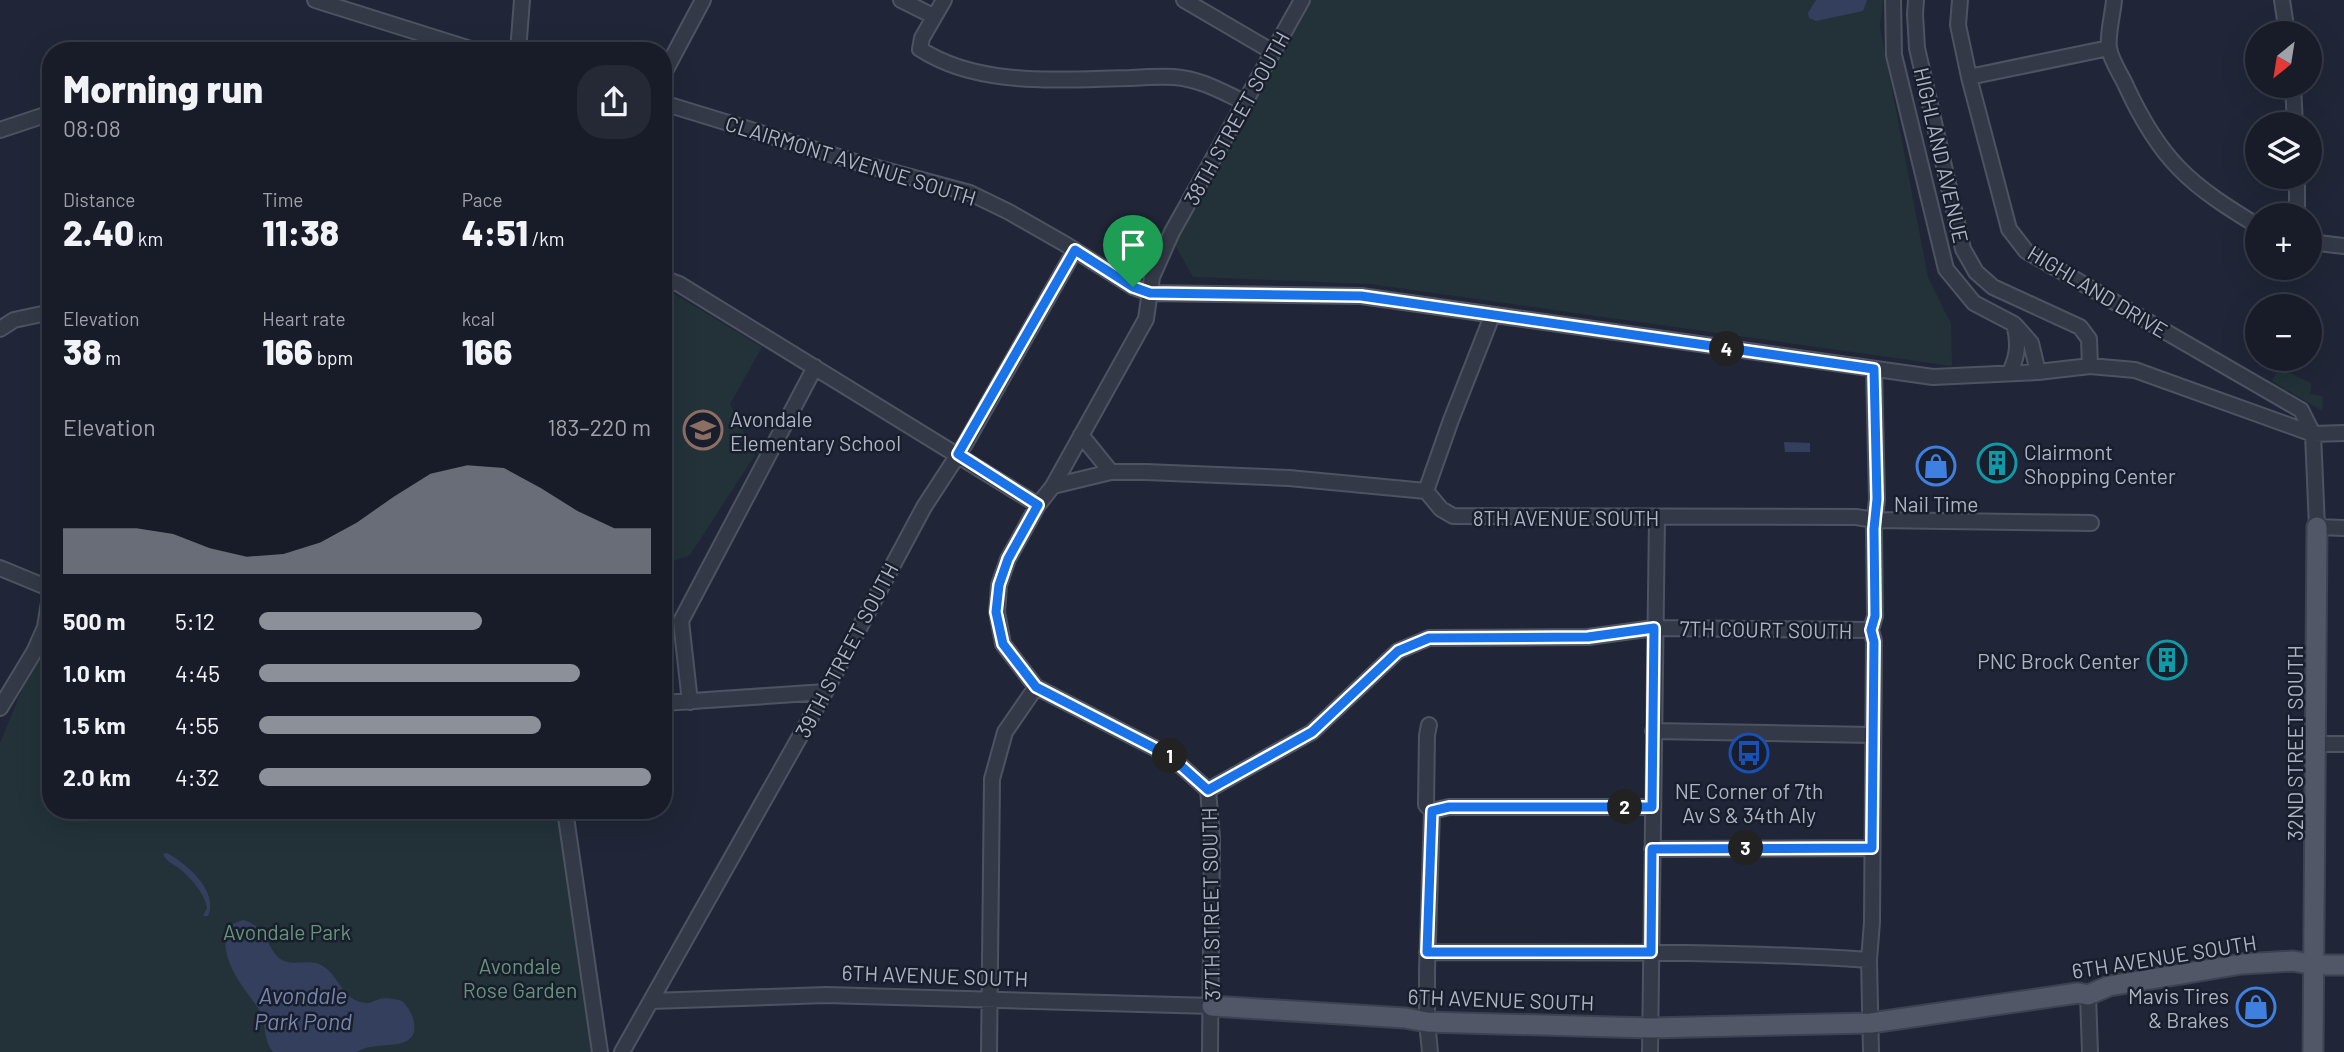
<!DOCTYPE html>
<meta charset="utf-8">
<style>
:root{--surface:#181c29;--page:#252935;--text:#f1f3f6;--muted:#9fa1a8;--line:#363a46;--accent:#8c9099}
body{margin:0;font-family:Barlow,sans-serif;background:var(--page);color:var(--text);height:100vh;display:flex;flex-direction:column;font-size:26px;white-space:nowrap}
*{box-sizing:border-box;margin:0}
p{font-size:23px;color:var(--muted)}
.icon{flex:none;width:38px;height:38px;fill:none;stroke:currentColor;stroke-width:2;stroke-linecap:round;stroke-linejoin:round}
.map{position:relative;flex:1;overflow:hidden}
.side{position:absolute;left:42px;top:42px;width:630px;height:777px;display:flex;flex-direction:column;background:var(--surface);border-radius:28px;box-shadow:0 7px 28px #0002,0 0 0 2px var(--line)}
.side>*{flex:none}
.needle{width:46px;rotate:210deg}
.fabs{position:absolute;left:2245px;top:21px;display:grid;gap:14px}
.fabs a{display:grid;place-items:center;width:77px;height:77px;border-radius:50%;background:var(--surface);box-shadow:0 7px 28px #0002,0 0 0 2px var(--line);font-size:35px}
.pin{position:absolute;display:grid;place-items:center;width:60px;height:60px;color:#fff;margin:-72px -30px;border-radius:50% 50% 50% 0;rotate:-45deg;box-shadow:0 0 7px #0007}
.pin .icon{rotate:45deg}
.km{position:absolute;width:35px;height:35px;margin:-18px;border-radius:50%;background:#222;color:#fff;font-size:19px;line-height:35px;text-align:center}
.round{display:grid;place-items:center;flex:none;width:74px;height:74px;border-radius:28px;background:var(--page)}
.head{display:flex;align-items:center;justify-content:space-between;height:119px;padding:0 21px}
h1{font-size:38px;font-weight:800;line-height:52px}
.metrics{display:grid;grid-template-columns:repeat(3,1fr);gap:10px;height:119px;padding:7px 21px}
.metrics div{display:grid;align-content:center}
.metrics b{font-size:35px;font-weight:800}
.metrics small{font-size:19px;font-weight:400}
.metrics p{font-size:19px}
.chart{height:196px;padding:14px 21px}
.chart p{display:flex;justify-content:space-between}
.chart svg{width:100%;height:126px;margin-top:7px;fill:var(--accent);opacity:.7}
ul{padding:0 21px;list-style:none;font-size:23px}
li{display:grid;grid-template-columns:112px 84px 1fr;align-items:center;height:52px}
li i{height:18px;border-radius:9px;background:var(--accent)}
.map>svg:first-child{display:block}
.green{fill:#223238}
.water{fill:#343f5e}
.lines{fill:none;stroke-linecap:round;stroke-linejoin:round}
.minor-casing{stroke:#4e5362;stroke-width:18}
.major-casing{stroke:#3d4251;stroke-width:23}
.minor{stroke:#343947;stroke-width:14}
.major{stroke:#525767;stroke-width:19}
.route-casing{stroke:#fff;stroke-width:14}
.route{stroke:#1a73e8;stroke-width:9}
.labels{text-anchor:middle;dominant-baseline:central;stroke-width:5;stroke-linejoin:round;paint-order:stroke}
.street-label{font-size:21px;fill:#aeb3c4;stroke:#191e2c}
.poi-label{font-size:21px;fill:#aeb3c4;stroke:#191e2c;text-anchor:start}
.park-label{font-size:21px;fill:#669478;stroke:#191e2c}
.water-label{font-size:23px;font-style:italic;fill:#7685ac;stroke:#191e2c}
</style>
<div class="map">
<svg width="2344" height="1052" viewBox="0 0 2344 1052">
<rect width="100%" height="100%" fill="#202637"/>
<path class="green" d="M1308,0h575l-3,27 48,250 23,47 1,42 -582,-82 -177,-7 -19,-34z
M663,291l10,2 89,54 -32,57 25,51 -65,100 -27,10z
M2279,368l32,15 -1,11 13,2 -1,15 -50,-30z
M51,619v191h506l35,242h-592v-309z"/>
<path class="water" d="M1816,0h51l-4,11 -47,10 -7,-3 -1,-5z
M1784,442l26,1v9h-25z
M167,853c20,11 52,38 41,63h-5l4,-8c-2,-14 -16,-30 -27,-39 -6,-5 -14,-7 -17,-15z
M243,920c26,8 21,24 36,38 13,10 28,0 42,7 18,9 20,35 44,38 6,1 9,-3 15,-4 7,-2 15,0 22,2 8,8 14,18 12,31 -6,20 -41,8 -57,20h-84c-9,-11 -7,-23 -11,-36 -2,-7 -8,-13 -12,-19 -16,-22 -30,-43 -23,-71z"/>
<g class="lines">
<defs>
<path id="minor" d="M315,0l162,51
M901,0l32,16
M944,0l-22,38 -2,11c60,39 142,30 211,29 14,-1 29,-2 43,-1 26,2 47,14 70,25
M1184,0l89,52
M1893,0l1,55 52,214 28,34 40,21c5,18 4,31 -4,48
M1916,0l-1,14 2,34 46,201 13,23 17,15 87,40 9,12 1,27
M1960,0l-2,25 11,52 40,152 17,22 275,159 12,24 4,93 27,1
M2114,0c-1,13 -7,36 -5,48 2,13 13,28 18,40 34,73 63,97 131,138
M2282,0l5,33
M518,51l4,-51
M663,75l40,-75
M1969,77l140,-29
M2293,86l2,38
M663,103l196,60 111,30 39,19 56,32 68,43 17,6 211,3 572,81 105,-5 52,-6 45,4 178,64 31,-1
M0,130l51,-17
M2297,215v-38
M2310,242l34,4
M663,278l16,6 359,221
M2015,325l16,18 7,29
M0,329l14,-9 37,-8
M1081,435l30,37
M1053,486l58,-14h35l143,6 137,13 15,18 12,7 403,1 19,3 216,3
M1426,491l25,-71 41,-104
M0,568l51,21
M690,702l-9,-81 134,-254
M663,703l162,-11
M0,708l34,-56 11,-25 6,-37
M1429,725l-2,10 -1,70 6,6 -5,160v51l3,30
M1653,731l220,4
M2316,744h28
M1208,790l104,-58 86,-81 31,-13 159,-1 66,-9 217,2
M565,810l35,242
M1432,811l17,-4h203
M1652,849l220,-1
M1427,952c148,1 295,-2 442,8
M2088,995l2,57
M651,1001l175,-6 386,11
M622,1052l203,-360 99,-185 41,-63 110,-194
M989,1052l3,-273 13,-47 31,-45
M1210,1052l2,-214 -4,-48 -38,-34 -134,-69 -33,-43 -6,-32 2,-27 9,-26 30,-54 15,-19 93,-167 6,-42 20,-45 130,-232
M1650,1052l7,-535
M1871,1052l-2,-92 3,-38 2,-281 -3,-11 4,-14 -1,-87 3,-30 -3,-130"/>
<path id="major" d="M1212,1006l193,12 22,4 223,6 221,-5 207,-30 10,2 21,-9 133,-22 51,-3 22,4h29
M2313,1052l4,-525"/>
</defs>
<use href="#minor" class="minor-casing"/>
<use href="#major" class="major-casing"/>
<use href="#minor" class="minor"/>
<use href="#major" class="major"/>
</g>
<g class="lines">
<defs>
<path id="route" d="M1075,250l58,37 17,6 211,3 513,73 3,130 -3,30 1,87 -4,14 3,12 -2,206 -220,1 -1,103h-224l5,-141 17,-4h203l2,-179 -66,9 -159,1 -31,13 -86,81 -104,58 -38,-34 -134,-69 -33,-43 -7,-32 3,-27 9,-26 30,-54 -80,-51z"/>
</defs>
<use href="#route" class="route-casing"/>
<use href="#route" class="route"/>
</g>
<defs>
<symbol id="school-ring" viewBox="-11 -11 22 22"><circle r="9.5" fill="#191e2c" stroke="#8d6e63" stroke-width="1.5"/><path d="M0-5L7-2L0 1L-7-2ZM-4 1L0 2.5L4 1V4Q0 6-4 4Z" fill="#8d6e63"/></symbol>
<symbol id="building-ring" viewBox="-11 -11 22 22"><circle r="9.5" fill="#191e2c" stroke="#0f9aa8" stroke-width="1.5"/><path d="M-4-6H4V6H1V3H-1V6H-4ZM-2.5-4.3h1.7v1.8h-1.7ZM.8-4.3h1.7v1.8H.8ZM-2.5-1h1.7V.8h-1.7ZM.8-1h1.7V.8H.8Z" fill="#0f9aa8"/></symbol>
<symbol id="shop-ring" viewBox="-11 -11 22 22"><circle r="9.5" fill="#191e2c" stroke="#3f7fe0" stroke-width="1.5"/><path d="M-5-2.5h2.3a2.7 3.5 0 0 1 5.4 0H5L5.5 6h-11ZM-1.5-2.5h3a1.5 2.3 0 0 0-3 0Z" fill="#3f7fe0"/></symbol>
<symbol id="bus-ring" viewBox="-11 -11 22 22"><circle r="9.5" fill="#191e2c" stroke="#1a4fb4" stroke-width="1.5"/><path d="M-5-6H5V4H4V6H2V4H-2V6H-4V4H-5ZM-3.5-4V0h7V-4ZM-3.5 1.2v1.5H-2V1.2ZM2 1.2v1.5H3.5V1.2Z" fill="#1a4fb4"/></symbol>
</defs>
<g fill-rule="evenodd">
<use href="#school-ring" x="681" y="408" width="44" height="44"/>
<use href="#building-ring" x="1975" y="441" width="44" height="44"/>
<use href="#shop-ring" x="1914" y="444" width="44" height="44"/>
<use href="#building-ring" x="2145" y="638" width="44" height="44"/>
<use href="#bus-ring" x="1727" y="731" width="44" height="44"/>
<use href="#shop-ring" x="2234" y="985" width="44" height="44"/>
</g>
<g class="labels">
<g class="street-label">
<text transform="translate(1236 118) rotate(-61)">38TH STREET SOUTH</text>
<text transform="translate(1942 155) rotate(77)">HIGHLAND AVENUE</text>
<text transform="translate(851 160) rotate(17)">CLAIRMONT AVENUE SOUTH</text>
<text transform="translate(2098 291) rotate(31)">HIGHLAND DRIVE</text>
<text x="1566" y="517">8TH AVENUE SOUTH</text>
<text transform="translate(1766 629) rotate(1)">7TH COURT SOUTH</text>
<text transform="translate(846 650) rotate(-62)">39TH STREET SOUTH</text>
<text transform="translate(2294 743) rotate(-90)">32ND STREET SOUTH</text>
<text transform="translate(1210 904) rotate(-91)">37TH STREET SOUTH</text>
<text transform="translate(2164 956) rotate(-9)">6TH AVENUE SOUTH</text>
<text transform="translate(935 975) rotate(2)">6TH AVENUE SOUTH</text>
<text transform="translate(1501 999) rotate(2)">6TH AVENUE SOUTH</text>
</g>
<g class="poi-label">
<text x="730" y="418">Avondale<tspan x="730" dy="24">Elementary School</tspan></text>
<text x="2024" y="451">Clairmont<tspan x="2024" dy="24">Shopping Center</tspan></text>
<text x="1936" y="503" text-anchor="middle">Nail Time</text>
<text x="2140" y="660" text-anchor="end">PNC Brock Center</text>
<text x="1749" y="790" text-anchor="middle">NE Corner of 7th<tspan x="1749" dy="24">Av S &amp; 34th Aly</tspan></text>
<text x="2229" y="995" text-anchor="end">Mavis Tires<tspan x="2229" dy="24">&amp; Brakes</tspan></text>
</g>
<g class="park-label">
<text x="287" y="931">Avondale Park</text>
<text x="520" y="965">Avondale<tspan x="520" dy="24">Rose Garden</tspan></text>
</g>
<g class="water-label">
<text x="303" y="995">Avondale<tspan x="303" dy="26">Park Pond</tspan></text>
</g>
</g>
</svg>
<div class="fabs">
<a><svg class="needle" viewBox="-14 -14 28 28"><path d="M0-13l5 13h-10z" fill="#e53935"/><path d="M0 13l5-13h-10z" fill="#9fa1a8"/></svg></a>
<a><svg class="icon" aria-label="layers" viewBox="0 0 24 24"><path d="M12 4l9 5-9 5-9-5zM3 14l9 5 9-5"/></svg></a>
<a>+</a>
<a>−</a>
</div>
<div class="pin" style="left:1133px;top:287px;background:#1e9e55"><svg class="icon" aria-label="arrive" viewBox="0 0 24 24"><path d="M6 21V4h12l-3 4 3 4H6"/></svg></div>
<b class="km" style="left:1170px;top:756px">1</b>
<b class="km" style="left:1625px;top:807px">2</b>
<b class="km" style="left:1746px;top:848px">3</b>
<b class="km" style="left:1727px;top:349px">4</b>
<section class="side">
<div class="head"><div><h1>Morning run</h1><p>08:08</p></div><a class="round"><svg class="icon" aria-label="share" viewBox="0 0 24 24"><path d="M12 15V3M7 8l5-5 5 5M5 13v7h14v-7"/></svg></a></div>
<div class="metrics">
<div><p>Distance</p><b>2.40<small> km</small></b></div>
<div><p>Time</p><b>11:38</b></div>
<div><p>Pace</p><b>4:51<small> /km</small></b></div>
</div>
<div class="metrics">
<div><p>Elevation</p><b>38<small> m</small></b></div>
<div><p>Heart rate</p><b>166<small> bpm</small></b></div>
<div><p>kcal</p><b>166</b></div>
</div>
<div class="chart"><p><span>Elevation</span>183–220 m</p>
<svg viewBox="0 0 160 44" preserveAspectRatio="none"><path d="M0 44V28L10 28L20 28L30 30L40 35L50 38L60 37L70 33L80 26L90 17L100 9L110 6L120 7L130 14L140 22L150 28L160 28V44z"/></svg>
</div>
<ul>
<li><b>500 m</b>5:12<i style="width:57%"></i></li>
<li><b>1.0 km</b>4:45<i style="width:82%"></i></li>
<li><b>1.5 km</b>4:55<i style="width:72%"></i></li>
<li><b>2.0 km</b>4:32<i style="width:100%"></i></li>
</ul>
</section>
</div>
